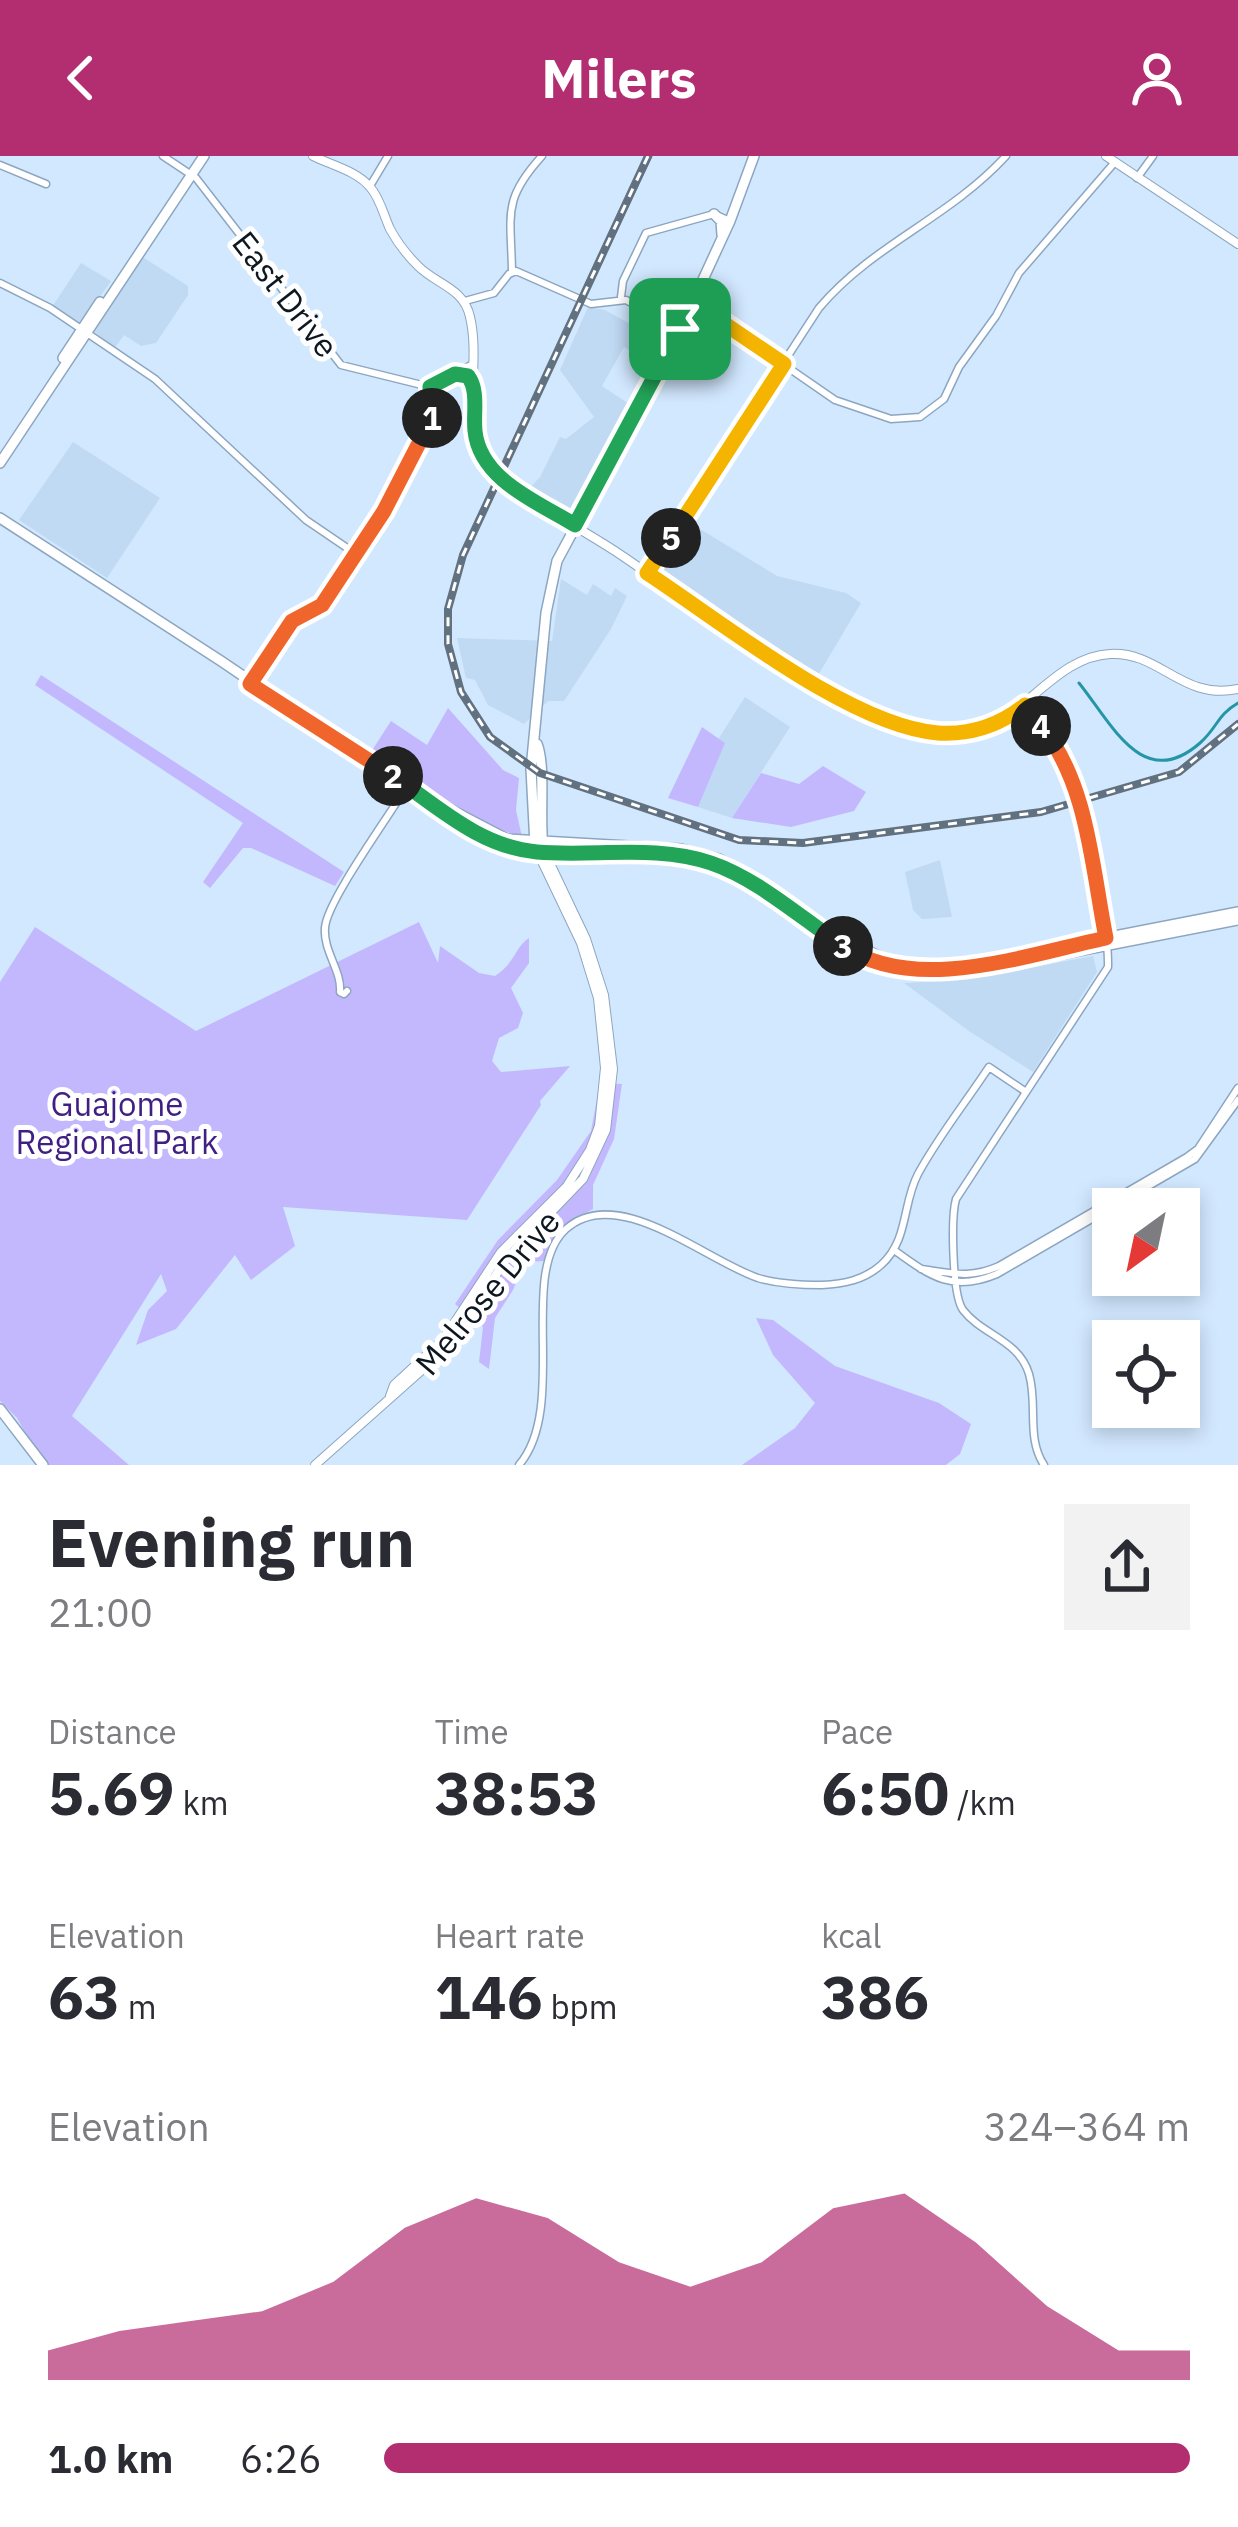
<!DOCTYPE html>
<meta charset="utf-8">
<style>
:root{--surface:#fff;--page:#f2f2f3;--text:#2b2b33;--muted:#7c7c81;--accent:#b32d71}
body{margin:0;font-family:"IBM Plex Sans",sans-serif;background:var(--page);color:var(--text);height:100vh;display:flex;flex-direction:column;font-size:45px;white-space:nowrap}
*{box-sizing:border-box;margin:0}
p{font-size:39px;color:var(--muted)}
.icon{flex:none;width:66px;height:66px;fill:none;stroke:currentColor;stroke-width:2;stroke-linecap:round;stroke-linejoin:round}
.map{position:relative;height:1309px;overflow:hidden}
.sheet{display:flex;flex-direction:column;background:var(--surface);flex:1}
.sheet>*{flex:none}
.needle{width:78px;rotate:213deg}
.buttons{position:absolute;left:1092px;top:1032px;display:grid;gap:24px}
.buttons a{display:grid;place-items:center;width:108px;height:108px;border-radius:0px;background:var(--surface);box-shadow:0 6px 18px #0003;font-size:60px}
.pin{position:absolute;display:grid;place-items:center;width:102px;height:102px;color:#fff;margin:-51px;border-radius:24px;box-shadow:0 6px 18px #0006}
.km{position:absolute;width:60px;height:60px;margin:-30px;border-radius:50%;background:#222;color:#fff;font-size:33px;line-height:60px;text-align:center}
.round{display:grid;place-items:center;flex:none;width:126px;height:126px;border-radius:0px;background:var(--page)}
.overview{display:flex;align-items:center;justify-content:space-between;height:204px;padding:0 48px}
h1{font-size:66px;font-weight:800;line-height:90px}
.stats{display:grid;grid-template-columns:repeat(3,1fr);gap:18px;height:204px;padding:12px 48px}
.stats div{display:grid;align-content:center}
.stats b{font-size:60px;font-weight:800}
.stats small{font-size:33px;font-weight:400}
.stats p{font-size:33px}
.chart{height:336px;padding:24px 48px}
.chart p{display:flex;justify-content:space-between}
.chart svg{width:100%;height:216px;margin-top:12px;fill:var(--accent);opacity:.7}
ul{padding:0 48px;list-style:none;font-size:39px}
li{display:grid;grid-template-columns:192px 144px 1fr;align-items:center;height:90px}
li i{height:30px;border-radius:15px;background:var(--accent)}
header{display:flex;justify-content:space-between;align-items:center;height:156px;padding:0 48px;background:var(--accent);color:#fff;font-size:54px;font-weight:800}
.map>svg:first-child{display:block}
.built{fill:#c0daf4}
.green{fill:#c3b8fe}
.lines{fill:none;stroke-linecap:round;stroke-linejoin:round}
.stream{stroke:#2596a5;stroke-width:3}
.tertiary-casing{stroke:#8ca6c1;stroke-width:9}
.secondary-casing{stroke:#8ca6c1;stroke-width:10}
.primary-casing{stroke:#8ca6c1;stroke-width:12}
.tertiary{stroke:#fff;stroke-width:6}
.secondary{stroke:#fff;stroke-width:8}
.primary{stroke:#fff;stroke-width:9}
.tram{stroke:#627180;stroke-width:3}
.rail-casing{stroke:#627180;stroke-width:8}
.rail{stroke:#fff;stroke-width:3;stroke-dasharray:9;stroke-linecap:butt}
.split-1-casing{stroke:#fff;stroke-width:24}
.split-2-casing{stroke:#fff;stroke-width:24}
.split-3-casing{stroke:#fff;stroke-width:24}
.split-4-casing{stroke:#fff;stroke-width:24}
.split-5-casing{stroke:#fff;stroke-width:24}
.split-6-casing{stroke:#fff;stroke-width:24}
.split-1{stroke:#22a559;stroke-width:15}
.split-2{stroke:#f0652b;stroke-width:15}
.split-3{stroke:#22a559;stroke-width:15}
.split-4{stroke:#f0652b;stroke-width:15}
.split-5{stroke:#f5b400;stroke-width:15}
.split-6{stroke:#f5b400;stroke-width:15}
.labels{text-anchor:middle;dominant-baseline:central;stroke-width:10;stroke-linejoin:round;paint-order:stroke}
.street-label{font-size:33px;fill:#0d1720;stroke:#fff}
.park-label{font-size:33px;fill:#401f83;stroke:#fff}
</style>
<header><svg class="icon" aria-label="back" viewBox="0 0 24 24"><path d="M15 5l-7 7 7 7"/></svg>Milers<svg class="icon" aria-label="person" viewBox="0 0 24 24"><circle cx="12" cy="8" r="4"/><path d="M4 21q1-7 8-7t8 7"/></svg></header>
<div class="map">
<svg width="1238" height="1309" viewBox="0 0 1238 1309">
<rect width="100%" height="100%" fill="#d2e8ff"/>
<path class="built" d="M141,100l47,30v9l-32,48 -15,3 -17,-11 -10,14 -20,-18z
M81,107l30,18 -30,43 -29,-17z
M588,151l17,3 61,34 -10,20 -32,-17 -22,39 30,20 -60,109 -4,1 -40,-26 12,-13 20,-40 6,2 28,-22 -34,-47z
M73,286l87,56 -53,80 -88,-58z
M687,365l90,55 69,17 15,10 -44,74 -163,-107z
M561,423l26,16 6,-11 18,12 4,-8 12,8 -16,33 -47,72h-16l-24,23 -36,-19 -13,-25 -9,-2 -9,-40 95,3z
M745,541l45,30 -58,91 -34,-11 26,-63 -5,-6z
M940,704l12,57 -30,2 -9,-9 -8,-38z
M1093,800l4,16 -64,100 -64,-41 -65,-48 60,-3z"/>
<path class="green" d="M41,519l40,26 263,171 -9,14 -84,-38h-8l-33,40 -7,-6 40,-59 -208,-138z
M448,552l55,62 16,8 -3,32 6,27 -52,-17 -101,-65 22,-34 36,24z
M702,571l23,16 -27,64 -30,-9z
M823,610l43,26 -12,19 -63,16 -59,-9 29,-45 38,11z
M419,766l19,41 2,-17 39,27 16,3c21,-14 19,-28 34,-38v25l-18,25 12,25 -5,15 -19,10 -7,23 9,11 69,-6 -30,35 1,4 -74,115 -184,-13 12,39 -44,34 -16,-25 -59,74 -40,16 12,-35 19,-19 -6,-17 -89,142 57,49h-86l-26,-47 -17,-17v-419l35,-55 161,104z
M600,927l22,1 -8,55 -21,46v24l-29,16 -20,36 -20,1 -11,28 -18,28 -6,51 -10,-7 4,-35 -28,-23 43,-64 59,-60 34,-49z
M756,1162l17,2 62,46 104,37 32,21 -11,30 -14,11h-204l53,-37 20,-25 -42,-48z"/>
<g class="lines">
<path class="stream" d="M1079,527c33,41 64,110 121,60 18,-16 17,-28 38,-40"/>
<defs>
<path id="tertiary" d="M163,0l33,22 145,187 89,22 43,-23
M0,9l46,19
M1137,22l16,-22
M370,30l18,-30
M512,115c-1,-57 -10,-71 30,-115
M0,127l50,25 105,71 151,141 50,34
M621,141l2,-16 23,-48 68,-19 16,7
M465,145l29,-8 15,-19 7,-3 75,33 35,-4 54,29
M692,151l27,13 116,80 56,19 29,-2 24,-18 15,-32 37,-51 23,-43 96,-111
M647,417l172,-265c54,-64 129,-89 187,-152
M252,526l40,-61 31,-16 61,-95 46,-84v-39
M1025,549c15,19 33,38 42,61 17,40 42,159 41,201l-152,232c-5,18 -4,96 7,111 19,25 56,30 66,64 9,30 -3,64 15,91
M347,835l-3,3 -4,-2c2,-21 -17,-41 -15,-64 1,-26 65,-113 82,-142
M894,1094c36,26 58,43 103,24l198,-115 43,-59
M921,1113c30,4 49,10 78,-3l188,-109 11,-8 40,-61
M519,1309c50,-58 -2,-192 47,-236 51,-46 139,31 192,49 21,6 42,7 64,7 22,-1 42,-5 59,-20 28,-25 21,-61 37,-91 20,-37 48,-72 71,-107l37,25"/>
<path id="secondary" d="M313,0c18,9 44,15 57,31 10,11 14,29 20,42 7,13 18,27 28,37 19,19 46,22 52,51 12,49 -13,113 22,154 37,31 83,54 123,80 82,54 256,195 353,181 56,-9 85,-75 142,-78 50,-3 72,47 128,35
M1106,0l132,88
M455,218h10l8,9
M390,1240l4,-11 49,-45 58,-88 66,-66 23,-36 9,-24 6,-58 -7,-70 -17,-55 -43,-90
M315,1309l134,-119 58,-88 76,-79 23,-49 7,-61 -9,-74 -18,-56 -41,-86"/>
<path id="primary" d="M714,58l7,7 1,14
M63,202l37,-56
M0,307l204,-307
M0,362l221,143 254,172 63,20 145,3 28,7 41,21 102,70 26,12 28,8 58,-1 272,-53
M537,588c9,22 2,74 6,102
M438,647l69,36 174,10 38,10 34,19
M535,689l-4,-76 15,-156 11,-52 114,-212 59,-128 24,-65
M837,779l57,29 46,6 298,-58
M0,1253l43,56"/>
</defs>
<use href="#tertiary" class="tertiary-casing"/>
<use href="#secondary" class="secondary-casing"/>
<use href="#primary" class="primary-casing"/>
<use href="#tertiary" class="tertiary"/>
<use href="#secondary" class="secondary"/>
<use href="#primary" class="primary"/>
<path class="tram" d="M511,296l140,-296"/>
<defs>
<path id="rail" d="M648,0l-185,399 -15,54v35l13,48 29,45 50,36 199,67 64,3 238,-31 138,-40 59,-48"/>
</defs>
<use href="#rail" class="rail-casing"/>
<use href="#rail" class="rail"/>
</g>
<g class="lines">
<defs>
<path id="split-1" d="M432,262l-2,-31 25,-13 13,2c11,15 5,37 7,55 5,49 63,71 100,94l105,-196"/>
<path id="split-2" d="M393,620l-143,-92 42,-63 30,-16 62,-94 48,-93"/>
<path id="split-3" d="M393,620c44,30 87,71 144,76 56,5 119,-8 174,11 47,16 90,55 132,83"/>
<path id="split-4" d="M843,790c72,49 183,9 263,-8 -14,-70 -18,-155 -65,-212"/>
<path id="split-5" d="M671,382l-24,35c75,49 204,153 291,160 32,2 62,-8 87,-28l16,21"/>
<path id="split-6" d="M671,382l113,-174 -65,-44 -29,-14 -10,23"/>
</defs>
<use href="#split-1" class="split-1-casing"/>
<use href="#split-2" class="split-2-casing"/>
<use href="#split-3" class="split-3-casing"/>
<use href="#split-4" class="split-4-casing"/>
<use href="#split-5" class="split-5-casing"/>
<use href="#split-6" class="split-6-casing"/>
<use href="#split-1" class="split-1"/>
<use href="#split-2" class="split-2"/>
<use href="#split-3" class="split-3"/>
<use href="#split-4" class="split-4"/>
<use href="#split-5" class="split-5"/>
<use href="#split-6" class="split-6"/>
</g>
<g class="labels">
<g class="street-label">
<text transform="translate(286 138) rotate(52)">East Drive</text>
<text transform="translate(487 1136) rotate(-50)">Melrose Drive</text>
</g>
<g class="park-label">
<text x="117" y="947">Guajome<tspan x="117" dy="38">Regional Park</tspan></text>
</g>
</g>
</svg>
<div class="buttons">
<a><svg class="needle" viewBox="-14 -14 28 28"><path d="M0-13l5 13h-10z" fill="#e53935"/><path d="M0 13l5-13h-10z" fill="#7c7c81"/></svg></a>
<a><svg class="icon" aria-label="locate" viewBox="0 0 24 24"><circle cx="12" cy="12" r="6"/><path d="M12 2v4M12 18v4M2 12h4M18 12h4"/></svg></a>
</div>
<div class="pin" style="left:680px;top:173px;background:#1e9e55"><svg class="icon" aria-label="arrive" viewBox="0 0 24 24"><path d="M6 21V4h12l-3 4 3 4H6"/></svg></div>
<b class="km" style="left:432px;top:262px">1</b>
<b class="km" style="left:393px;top:620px">2</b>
<b class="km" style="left:843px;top:790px">3</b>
<b class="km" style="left:1041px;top:570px">4</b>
<b class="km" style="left:671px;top:382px">5</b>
</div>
<section class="sheet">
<div class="overview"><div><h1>Evening run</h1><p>21:00</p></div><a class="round"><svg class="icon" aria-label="share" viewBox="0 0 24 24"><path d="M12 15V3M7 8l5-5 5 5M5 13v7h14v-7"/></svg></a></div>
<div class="stats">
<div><p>Distance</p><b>5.69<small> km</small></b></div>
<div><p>Time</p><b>38:53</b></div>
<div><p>Pace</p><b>6:50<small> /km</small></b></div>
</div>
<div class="stats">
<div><p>Elevation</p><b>63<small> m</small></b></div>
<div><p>Heart rate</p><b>146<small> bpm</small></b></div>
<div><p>kcal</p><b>386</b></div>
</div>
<div class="chart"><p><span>Elevation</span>324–364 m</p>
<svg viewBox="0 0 160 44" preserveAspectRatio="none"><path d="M0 44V38L10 34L20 32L30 30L40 24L50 13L60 7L70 11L80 20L90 25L100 20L110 9L120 6L130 16L140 29L150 38L160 38V44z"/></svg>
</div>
<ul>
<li><b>1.0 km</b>6:26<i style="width:100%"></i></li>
</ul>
</section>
